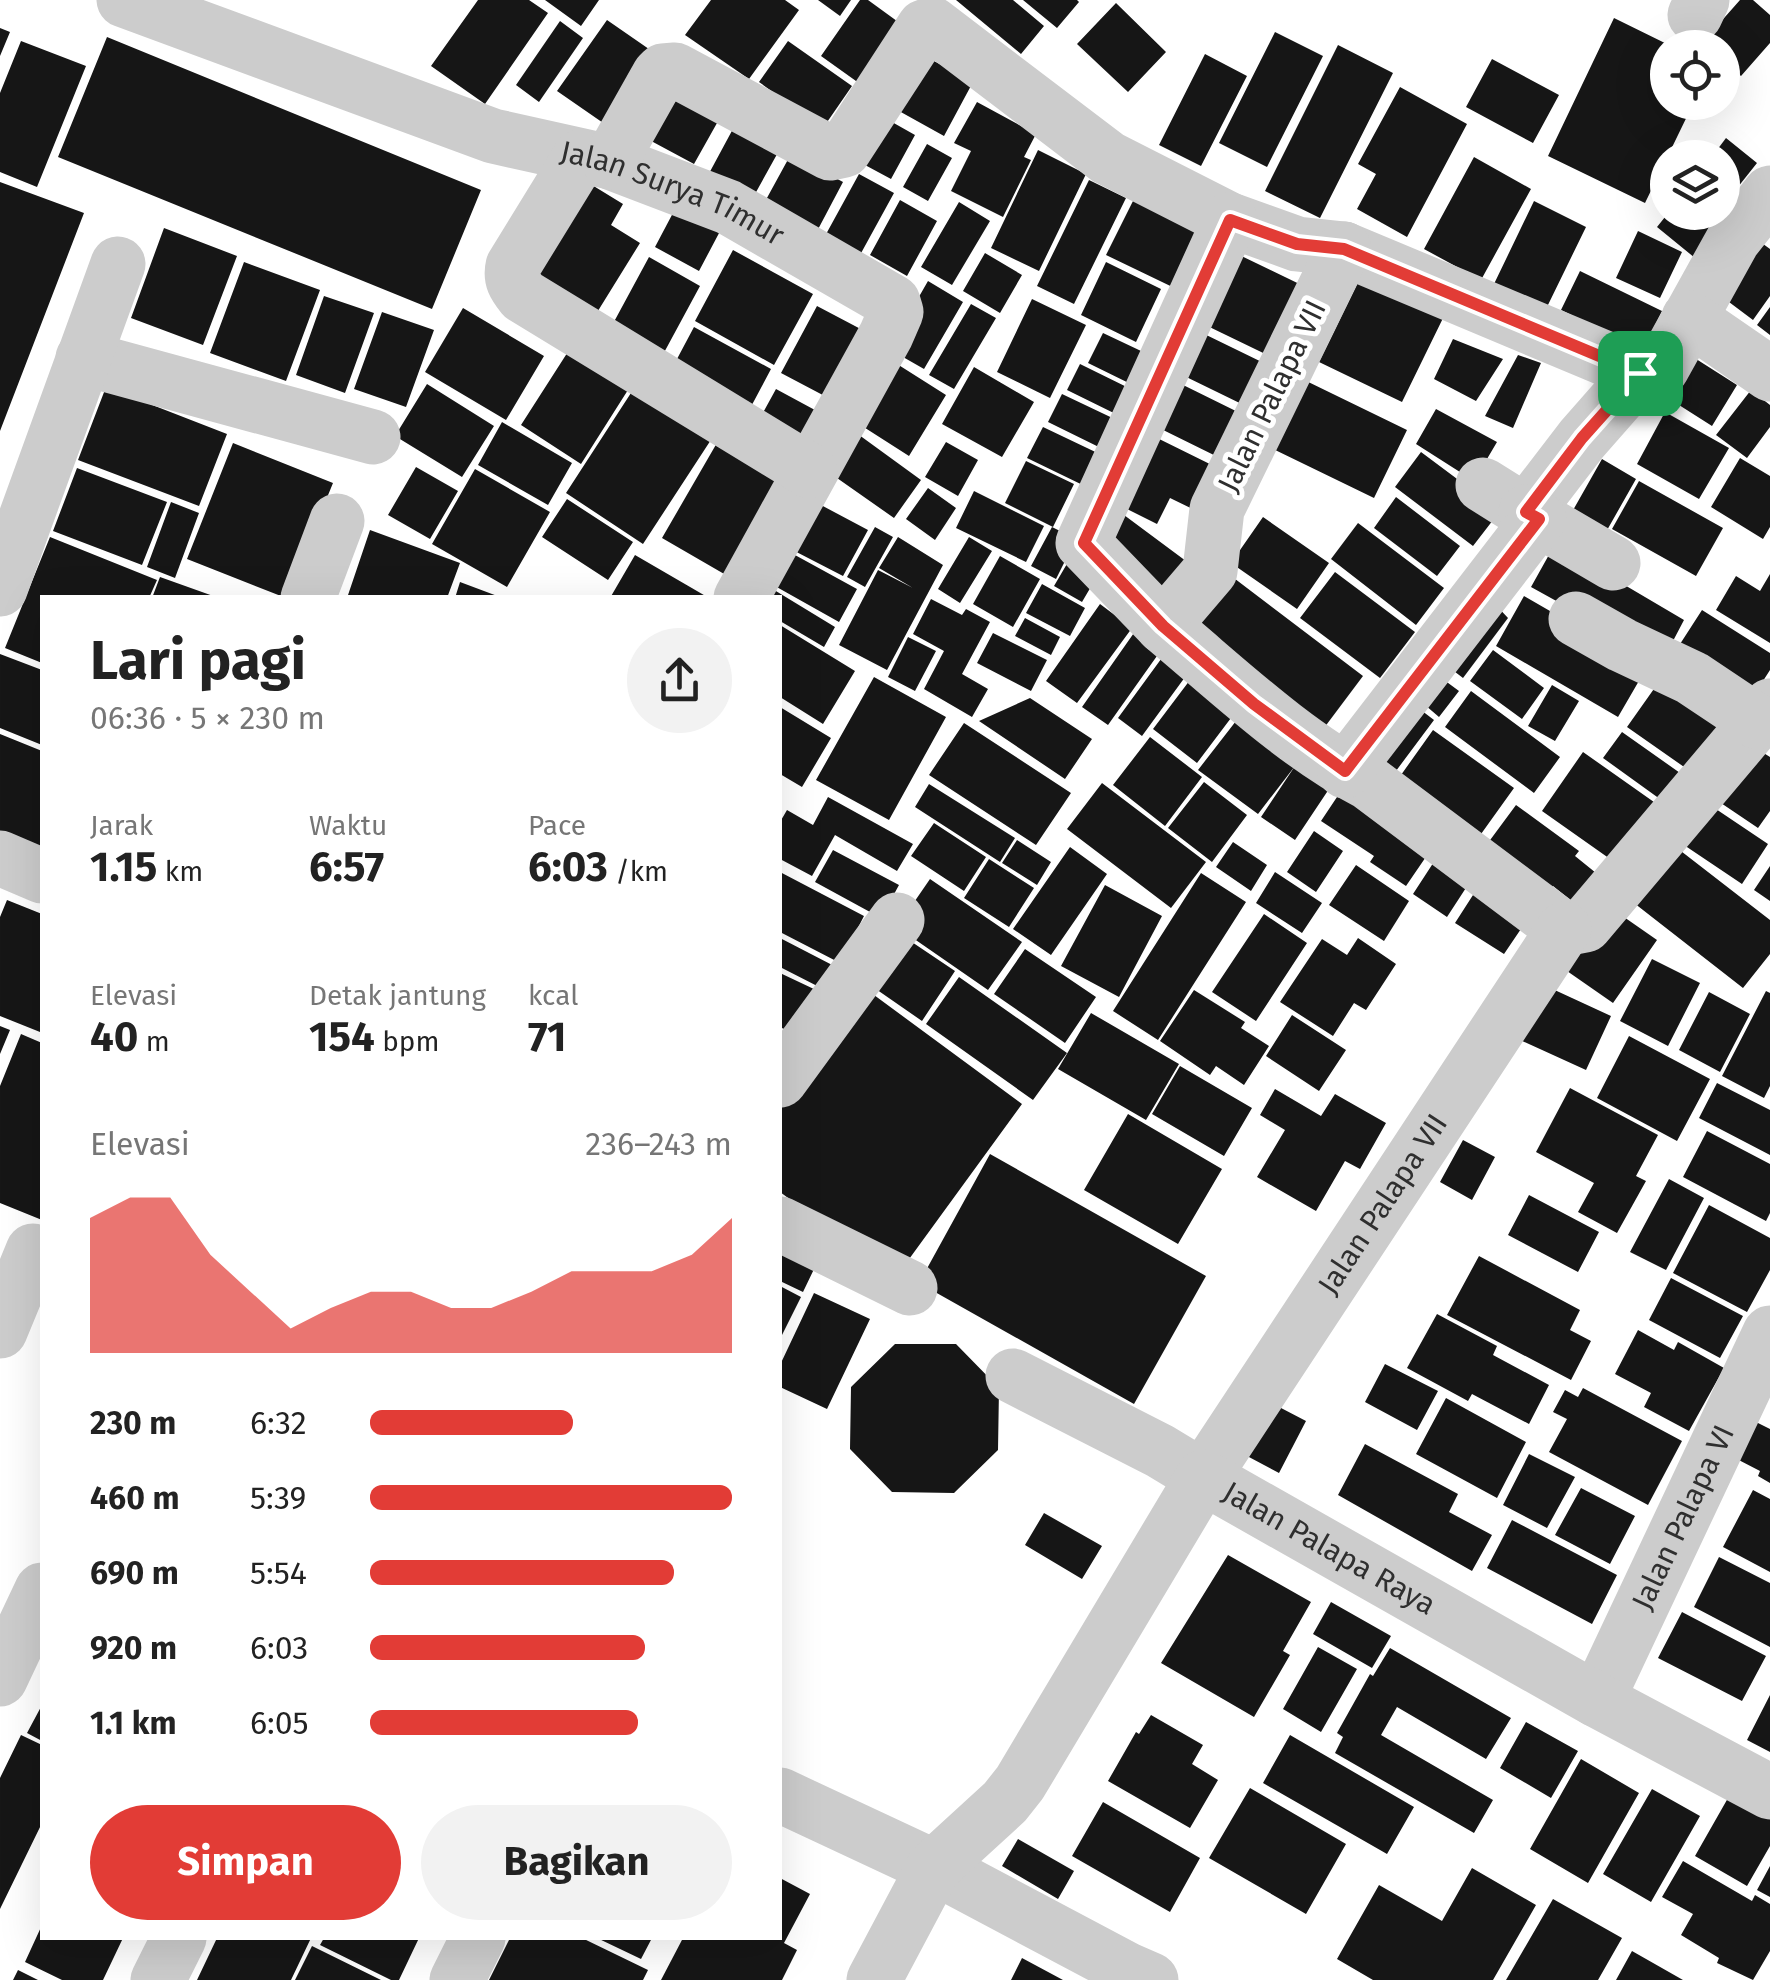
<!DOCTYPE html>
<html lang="id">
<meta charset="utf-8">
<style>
:root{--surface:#fff;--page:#f2f2f2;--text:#222;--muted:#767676;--accent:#e23c36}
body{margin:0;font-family:"Fira Sans",sans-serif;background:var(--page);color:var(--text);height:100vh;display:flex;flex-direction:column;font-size:38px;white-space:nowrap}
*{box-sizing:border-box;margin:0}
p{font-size:32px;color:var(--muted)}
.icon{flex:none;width:55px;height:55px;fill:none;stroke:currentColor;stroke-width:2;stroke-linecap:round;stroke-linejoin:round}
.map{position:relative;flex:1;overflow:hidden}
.side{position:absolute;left:40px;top:595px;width:742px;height:1345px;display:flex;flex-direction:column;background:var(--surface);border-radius:0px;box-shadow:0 10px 40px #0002}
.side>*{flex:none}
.tools{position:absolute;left:1650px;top:30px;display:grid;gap:20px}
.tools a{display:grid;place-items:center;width:90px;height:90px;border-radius:50%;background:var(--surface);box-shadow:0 10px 40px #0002;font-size:50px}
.pin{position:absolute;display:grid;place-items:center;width:85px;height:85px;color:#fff;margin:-42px;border-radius:20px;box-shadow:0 5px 15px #0006}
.round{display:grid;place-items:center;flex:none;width:105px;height:105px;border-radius:52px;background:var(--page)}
.overview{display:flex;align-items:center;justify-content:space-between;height:170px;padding:0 50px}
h1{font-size:55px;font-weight:700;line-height:75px}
.metrics{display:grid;grid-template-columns:repeat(3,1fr);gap:15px;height:170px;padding:10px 50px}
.metrics div{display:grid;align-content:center}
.metrics b{font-size:42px;font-weight:700}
.metrics small{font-size:28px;font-weight:400}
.metrics p{font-size:28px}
.chart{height:280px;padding:20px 50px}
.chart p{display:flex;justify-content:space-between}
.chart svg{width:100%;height:180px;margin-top:10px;fill:var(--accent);opacity:.7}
.primary-button{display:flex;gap:20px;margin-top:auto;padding:20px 50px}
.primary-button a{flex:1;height:115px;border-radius:60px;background:var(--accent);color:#fff;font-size:40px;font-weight:700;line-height:115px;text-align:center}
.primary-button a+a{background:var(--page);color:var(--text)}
ul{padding:0 50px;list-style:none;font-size:32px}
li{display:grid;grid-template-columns:160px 120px 1fr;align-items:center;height:75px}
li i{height:25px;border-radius:12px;background:var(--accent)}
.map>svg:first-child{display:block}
.building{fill:#161616}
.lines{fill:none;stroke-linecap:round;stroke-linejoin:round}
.minor{stroke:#ccc;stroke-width:55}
.route-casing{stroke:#fff;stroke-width:20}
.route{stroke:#e23c36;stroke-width:12}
.labels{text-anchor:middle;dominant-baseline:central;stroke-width:10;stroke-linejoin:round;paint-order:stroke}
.street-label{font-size:30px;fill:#2f2f2f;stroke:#fff}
</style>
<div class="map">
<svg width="1770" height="1980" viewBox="0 0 1770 1980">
<rect width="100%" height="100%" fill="#fff"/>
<path class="building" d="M478,0h51l19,13 -63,91 -54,-38z
M545,0h54l-18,26z
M711,0h74l14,10 -50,69 -64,-44z
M818,0h33l-11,16z
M860,0h8l44,32 -42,59 -49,-35z
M956,0h57l31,26 -23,28z
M1023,0h54l2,2 -22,26z
M1740,0h13l17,15v28l-29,33 -19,-16v-12h-14l-6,-5z
M1116,3l50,49 -38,40 -51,-48z
M1614,18l61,30h-7v54h26l-49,101 -97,-47z
M607,20l52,36 -50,71 -52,-36z
M560,21l23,17 -44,64 -23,-17z
M0,28l10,4 -10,24z
M1275,32l48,24 -56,111 -48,-24z
M107,37l374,153 -49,119 -374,-152z
M21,41l65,25 -49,121 -37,-15v-79z
M788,41l64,45 -29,42 -64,-46z
M1338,45l55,28 -73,145 -55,-27z
M919,53l54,29 -29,54 -54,-30z
M1205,54l42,22 -46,90 -42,-21z
M1492,59l67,36 -26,48 -67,-36z
M672,78l54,29 -32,57 -54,-29z
M1400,87l67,37 -60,113 -50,-28 19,-35 -18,-10z
M977,102l59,32 -12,23 7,3 -28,57 -52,-26 20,-40 -17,-8z
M876,113l39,22 -24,44 -39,-21z
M741,114l45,24 -36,65 -44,-24z
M1726,138l31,25 -35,44v-49h-11z
M927,144l25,14 -24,43 -25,-14z
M1038,150l48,24 -47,97 -48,-23z
M791,154l52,28 -28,53 -53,-28z
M1474,157l57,32 -50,91 -57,-31z
M574,174l49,30 -12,21 29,18 -52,84 -71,-60z
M859,174l35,19 -34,62 -35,-19z
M1089,180l37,18 -52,106 -37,-18z
M0,182l84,31 -84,218z
M683,194l44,24 -28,53 -44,-24z
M1134,199l80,39 -27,56 -81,-39z
M900,200l37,21 -30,55 -37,-21z
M1534,201l52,26 -40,82 -52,-25z
M959,202l31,19 -38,64 -31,-18z
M1669,212h37l15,13 -26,33 -38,-31z
M164,228l73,28 -34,89 -72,-27z
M1638,231l44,21 -22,46 -44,-20z
M1748,233l22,16v47l-17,24 -44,-33z
M733,250l80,44 -39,71 -79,-44z
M1229,250l89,43 -34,70 -89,-43z
M985,253l37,22 -22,38 -37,-22z
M649,257l51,29 -40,74 -51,-29z
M244,262l76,28 -34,91 -76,-28z
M1106,262l55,27 -25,53 -55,-27z
M1580,271l82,40 -19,39 -82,-40z
M1363,272l83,40 -44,90 -83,-40z
M928,281l35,21 -39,67 -35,-20z
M324,296l50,17 -29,80 -49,-18z
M1032,299l54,26 -36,73 -53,-26z
M971,304l25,14 -42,71 -25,-14z
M817,306l55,29 -36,67 -55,-29z
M1770,307v28l-13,-10z
M463,308l81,48 -38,64 -81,-48z
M382,312l52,18 -28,77 -52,-18z
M694,327l77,42 -25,47 -77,-42z
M1194,329l82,40 -20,42 -82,-40z
M580,333l60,38 -59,93 -60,-39z
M1103,333l55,26 -15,31 -55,-27z
M1453,339l50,20 -27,42 -42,-22z
M1682,350l55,35 -25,41 -55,-35z
M1518,355l23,8 -28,65 -28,-12z
M886,357l60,38 -37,61 -61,-39z
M1080,364l63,31 -13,26 -63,-31z
M974,367l60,35 -32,55 -60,-33z
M642,376l78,50 -77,118 -77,-51z
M1296,376l111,54 -33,68 -111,-54z
M1175,381l75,37 -22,44 -75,-37z
M427,384l67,42 -32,51 -67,-41z
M106,387l121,47 -28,72 -121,-46z
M776,389l50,27 -23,41 -50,-26z
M1751,390l19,15v22l-23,31 -31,-23z
M1062,394l61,29 -14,29 -61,-30z
M1436,409l61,33 -23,39 -58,-37z
M1665,412l64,36 -30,51 -62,-35z
M502,422l70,41 -24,42 -70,-40z
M1043,427l65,31 -15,32 -66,-32z
M725,429l76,45 -63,108 -76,-44z
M1143,431l83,41 -21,43 -35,-17 -13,26 -48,-24z
M855,432l66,48 -27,38 -67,-47z
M946,442l32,18 -20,36 -33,-19z
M233,443l100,40 -47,115 -99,-39z
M1421,452l79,59 -27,35 -78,-59z
M1740,458l30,18v51l-7,12 -52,-32z
M1602,459l34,20 -30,53 -34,-20z
M1026,461l48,23 -21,43 -48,-24z
M416,467l42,24 -28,48 -42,-24z
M77,468l90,34 -25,63 -89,-34z
M475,469l75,43 -43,75 -75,-43z
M1639,481l84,47 -27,48 -84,-47z
M928,488l28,20 -21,32 -29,-21z
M974,491l70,35 -18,36 -70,-34z
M804,496l64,34 -25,46 -64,-33z
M1396,497l64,49 -23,30 -63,-48z
M567,499l66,43 -25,38 -66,-43z
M171,502l28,11 -24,65 -28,-11z
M1124,515l74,55 -25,34 -74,-55z
M1263,517l66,46 -32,46 -66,-46z
M1358,523l86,65 -28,37 -85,-66z
M875,527l18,10 -28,50 -18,-10z
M1052,527l24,12 -20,40 -25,-13z
M370,530l90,33 -13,35h-100z
M50,537l107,43 -8,18h-107v65l-37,-15z
M898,537l45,28 -56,105 -48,-25 39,-75 35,18 -34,-20z
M969,537l23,14 -32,52 -22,-14z
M1555,544l129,76 -21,40 -132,-73z
M784,549l73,40 -18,33 -73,-41z
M635,555l74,43h-99z
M1000,556l40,23 -27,48 -40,-23z
M1071,557l28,16 -17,29 -28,-16z
M1222,569l141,107 -42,56 -142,-108z
M1335,572l80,60 -35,46 -80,-60z
M1770,574v69l-54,-33 20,-34 24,15z
M160,577l56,20v1h-64z
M460,582l40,15v1h-45z
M1042,584l43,24 -15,28 -44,-23z
M766,585l69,42 -11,20 -44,-26v-23h-21z
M1524,596l123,71 -29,50 -122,-71z
M931,599l31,16 4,-6 24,13 -28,52 26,15 -16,28 -48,-28 20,-38 -31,-17z
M1494,603l14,15 -45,60 -17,-13z
M1100,604l32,24 -55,75 -31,-22z
M1702,610l68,43v17l-23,36 -76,-48z
M1025,618l35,19 -9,18 -36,-19z
M1143,620l26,19 -61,86 -26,-18z
M780,625l75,46 -32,53 -43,-27z
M993,633l54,27 -16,31 -54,-28z
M908,637l28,14 -21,40 -27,-14z
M1493,650l51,38 -22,31 -52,-38z
M0,654l42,16v75l-42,-17z
M1164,655l24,18 -46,63 -24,-18z
M1668,669l69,49 -40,58 -70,-49z
M1193,676l44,34 -40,53 -44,-34z
M874,677l72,40 -57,103 -73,-40z
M1440,677l19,14 -20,26 -21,-18z
M1552,685l27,16 -24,40 -27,-15z
M1471,691l89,66 -26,36 -89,-66z
M1030,698l62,41 -27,40 -86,-58z
M1413,704l21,16 -44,59 -24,-17z
M780,707l51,31 -29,49 -22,-13z
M1243,712l94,65 -42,63 -34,-23 34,-51 -37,48 -60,-44z
M964,723l107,70 -35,52 -107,-70z
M1433,730l81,58 -38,53 -80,-59z
M1622,732l68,48 -19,27 -68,-49z
M0,734l42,17v103l-42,-17z
M1150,737l52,40 -37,49 -52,-41z
M1751,745l19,12v54l-12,17 -43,-29z
M1583,752l78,55 -41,59 -78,-55z
M1204,782l43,33 -35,47 -44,-34z
M1102,783l104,79 -35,46 -104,-79z
M929,784l86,54 -15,24 -85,-55z
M1345,785l87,63 -26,38 -36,-24 4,-6 -53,-35z
M828,797l85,47 -16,27 -62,-36 -23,41 -32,-17v-37l7,-12 26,15z
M1704,801l64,43 -26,40 -64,-43z
M1516,805l63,46 -4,5 21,17 -23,29 -20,-16 -9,11 -62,-46z
M934,823l52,34 -22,34 -53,-35z
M1314,831l29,20 -27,41 -29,-20z
M1017,840l34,22 -14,23 -35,-22z
M1233,842l34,23 -16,26 -35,-24z
M1070,847l37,27 -56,81 -38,-26z
M1677,848l93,72v34l-27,34 -109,-85z
M833,850l66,35 -18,33 -66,-36z
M1441,851l34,23 -28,43 -34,-23z
M989,859l45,29 -25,39 -45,-29z
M1356,865l53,36 -25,40 -55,-36z
M1770,866v35l-16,-11z
M780,872l84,44 -24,47 -60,-31z
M1275,872l47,31 -20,30 -46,-30z
M1201,873l45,29 -88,138 -45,-29z
M930,879l92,63 -34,48 -91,-63z
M1482,881l49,33 -27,40 -49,-31z
M1105,885l57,31 -43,81 -58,-31z
M7,900l35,14 -2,118 -40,-16v-99z
M1611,908l46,32 -44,63 -46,-32z
M1264,914l43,29 -51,78 -44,-29z
M894,930l61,41 -33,50 -62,-43z
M780,938l58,30 -11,23 -47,-24z
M1358,938l38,26 -30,46 -12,-7 -21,33 -53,-34 42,-63 25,16z
M1025,949l71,48 -31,46 -71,-49z
M1652,959l48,24 -32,63 -48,-25z
M780,973l36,17 -22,44 -14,-7z
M959,977l108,76 -34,47 -107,-76z
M855,981l167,123 -126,173 -116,-85v-108z
M1546,986l65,30 -25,54 -66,-30z
M1194,990l51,32 -4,6 28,18 -25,39 -28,-19 -6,9 -50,-34z
M1766,991l4,2v93l-6,12 -42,-22z
M1709,992l41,22 -30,58 -41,-22z
M1091,1013l88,51 -33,56 -88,-51z
M1292,1015l54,35 -27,41 -53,-35z
M0,1026l10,4 -10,24z
M21,1034l21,9v177l-42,-17v-117z
M1629,1036l81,43 -33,62 -80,-43z
M1180,1066l72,42 -28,48 -72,-42z
M1717,1083l53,27v45l-71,-37z
M1570,1088l88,47 -22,41 10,5 -29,52 -39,-21 16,-29 -58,-31z
M1275,1089l46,27 14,-22 51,29 -26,46 -15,-8 -29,50 -59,-34 28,-47 -25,-15z
M1128,1114l94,55 -44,75 -94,-54z
M1707,1131l63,33v49l-4,8 -83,-44z
M1463,1140l32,17 -23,43 -32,-18z
M990,1154l216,122 -72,128 -215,-121z
M1669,1179l35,19 -38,72 -36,-18z
M1529,1195l70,37 -21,40 -70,-37z
M1709,1205l61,33v32l-23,42 -74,-39z
M780,1249l35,18 -12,25 -23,-11z
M1479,1256l101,54 -10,20 21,11 -20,39 -124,-65z
M1671,1278l72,38 -23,42 -71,-38z
M780,1286l21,11 -21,42z
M814,1293l56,26 -43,90 -47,-22v-22z
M1437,1314l60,32 -4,9 56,30 -20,39 -57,-30 -4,7 -61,-33z
M1638,1330l36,20 4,-8 46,26 -35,63 -45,-24 7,-14 -36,-19z
M895,1344h61l43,44 -1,62 -44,43 -62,-1 -42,-43 1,-62z
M1385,1364l53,27 -21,39 -52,-28z
M1583,1388l99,53 -34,64 -99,-53 18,-33 -14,-7 12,-22 13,7z
M1260,1397l46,24 -27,52 -47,-25z
M1446,1398l80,44 -29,56 -81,-44z
M1750,1419l20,10v54l-12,-7 2,-5 -29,-15z
M1365,1444l93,50 -9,18 43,23 -20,36 -134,-76z
M1529,1454l46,23 -28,51 -44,-23z
M1581,1488l54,28 -25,48 -55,-29z
M1753,1490l17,9v73l-47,-25z
M1044,1513l58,33 -20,33 -57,-34z
M1512,1520l105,55 -25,49 -105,-56z
M1228,1555l83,47 -28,49 7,4 -36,62 -93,-54z
M1719,1557l51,26v64l-76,-40z
M1331,1602l60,34 -19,32 -59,-34z
M1682,1612l84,44 -24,45 -84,-43z
M1318,1647l39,22 -36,63 -38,-23z
M1390,1648l121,70 -25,41 -89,-52 -16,28 112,65 -19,33 -139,-80 8,-16 -6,-4 33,-59 3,2z
M1770,1695v57l-23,-12z
M42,1705v36l-15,-8z
M1151,1715l52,30 -11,19 26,16 -28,48 -82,-47 28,-49 3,2z
M1526,1722l52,29 -27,47 -51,-30z
M21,1735l21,10v78l-42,86v-131z
M1290,1735l124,72 -27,47 -124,-71z
M1581,1759l58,34 -51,90 -58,-34z
M1250,1788l96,56 -40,70 -97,-56z
M1652,1789l48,27 -49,86 -48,-28z
M1732,1791l38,22v33l-23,40 -52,-30z
M1103,1802l97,56 -30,54 -98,-56z
M1018,1839l56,32 -16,28 -56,-33z
M1683,1861l69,40 3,-6 15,9v47l-17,29 -36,-17 2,-5 -38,-23 12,-21 -31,-17z
M1770,1866v31l-13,-7z
M1472,1868l64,37 -43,75h-120l-36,-21 42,-74 63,36z
M780,1878l30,16 -26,49 13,7 -15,30h-121l22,-42h97z
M1553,1899l69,39 -24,42h-92z
M42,1925v13h81l-20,42h-41l-37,-18z
M217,1938h94l-20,42h-94z
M324,1938h95l-20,42h-8l-71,-35z
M510,1938h72l66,32 -5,10h-154z
M597,1938h55l-11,21z
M312,1946l69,34h-86z
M1632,1951l51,29h-67z
M1022,1958l41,22h-52z
M18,1970l20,10h-25z"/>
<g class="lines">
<g class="minor">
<path id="s1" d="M124,0l369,136 117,26 118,45 165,95 3,10 -10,23 -145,263"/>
<path d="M1695,15l7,-15"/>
<path d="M580,157l-67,109c-3,13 2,20 10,30l287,175"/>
<path d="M610,162l49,-87 4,-4 12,-1 155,83 14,-3 80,-123 8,-3 176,134 122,62 67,24 47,5 296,124h12l10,-5 71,-128 37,-47"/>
<path d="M1344,249l-127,260 -7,62 -47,55c66,55 130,117 206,157l195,146 21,-4 185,-219"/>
<path d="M1689,318l81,56"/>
<path d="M83,358l290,79"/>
<path d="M1483,485l43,27 56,-73 58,-66"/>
<path d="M1526,512l87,51"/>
<path d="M0,589l118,-325"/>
<path d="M308,598l29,-77"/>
<path d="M1576,619l46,26 70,33 66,44"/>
<path d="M1163,626l-80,-83 147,-323"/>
<path d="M1345,771l194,-252"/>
<path d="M0,858l42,18"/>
<path d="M780,1080l117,-160"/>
<path d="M780,1224l130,64"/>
<path d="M0,1331l33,-80"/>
<path id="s2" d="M1013,1376l147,75 43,26 361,-548"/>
<path d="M0,1679l42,-89"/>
<path id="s3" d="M1597,1700l173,-367"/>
<path d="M780,1795l154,72 194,103 23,10"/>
<path d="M158,1980l21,-42"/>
<path d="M457,1980l21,-42"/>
<path id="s4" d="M874,1980l60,-113 71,-65 15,-19 183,-306 394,223 173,92"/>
</g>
</g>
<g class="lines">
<defs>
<path id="route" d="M1230,220l67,24 47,5 296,124 -58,65 -56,74 13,7 -194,252 -91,-67 -91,-78 -79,-83z"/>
</defs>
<use href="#route" class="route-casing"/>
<use href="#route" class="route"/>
</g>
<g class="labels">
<g class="street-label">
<text stroke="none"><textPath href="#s1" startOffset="582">Jalan Surya Timur</textPath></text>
<text transform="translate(1272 396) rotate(-64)">Jalan Palapa VII</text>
<text stroke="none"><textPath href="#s2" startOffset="542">Jalan Palapa VII</textPath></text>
<text stroke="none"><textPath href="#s3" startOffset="202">Jalan Palapa VI</textPath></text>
<text stroke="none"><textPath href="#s4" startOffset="750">Jalan Palapa Raya</textPath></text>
</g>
</g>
</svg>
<div class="tools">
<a><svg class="icon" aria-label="locate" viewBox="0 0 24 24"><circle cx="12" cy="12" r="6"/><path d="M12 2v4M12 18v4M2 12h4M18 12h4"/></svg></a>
<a><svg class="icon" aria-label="layers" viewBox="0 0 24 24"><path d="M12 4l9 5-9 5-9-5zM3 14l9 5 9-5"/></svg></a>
</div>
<div class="pin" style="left:1640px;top:373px;background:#1e9e55"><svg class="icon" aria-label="arrive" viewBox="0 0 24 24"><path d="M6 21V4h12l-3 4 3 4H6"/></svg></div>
<section class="side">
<div class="overview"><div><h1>Lari pagi</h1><p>06:36 · 5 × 230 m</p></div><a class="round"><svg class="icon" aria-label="share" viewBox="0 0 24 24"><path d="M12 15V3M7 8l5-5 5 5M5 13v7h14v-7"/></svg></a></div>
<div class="metrics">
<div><p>Jarak</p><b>1.15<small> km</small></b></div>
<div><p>Waktu</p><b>6:57</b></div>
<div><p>Pace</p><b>6:03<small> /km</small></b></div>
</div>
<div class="metrics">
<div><p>Elevasi</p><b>40<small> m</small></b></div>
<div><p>Detak jantung</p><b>154<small> bpm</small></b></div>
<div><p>kcal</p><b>71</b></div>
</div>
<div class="chart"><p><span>Elevasi</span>236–243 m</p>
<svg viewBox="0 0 160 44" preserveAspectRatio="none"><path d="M0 44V11L10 6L20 6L30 20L40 29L50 38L60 33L70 29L80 29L90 33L100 33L110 29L120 24L130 24L140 24L150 20L160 11V44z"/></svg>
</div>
<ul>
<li><b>230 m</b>6:32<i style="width:56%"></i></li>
<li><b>460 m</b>5:39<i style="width:100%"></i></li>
<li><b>690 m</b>5:54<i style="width:84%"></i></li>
<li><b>920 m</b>6:03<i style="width:76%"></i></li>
<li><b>1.1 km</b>6:05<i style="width:74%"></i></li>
</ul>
<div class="primary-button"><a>Simpan</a><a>Bagikan</a></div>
</section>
</div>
